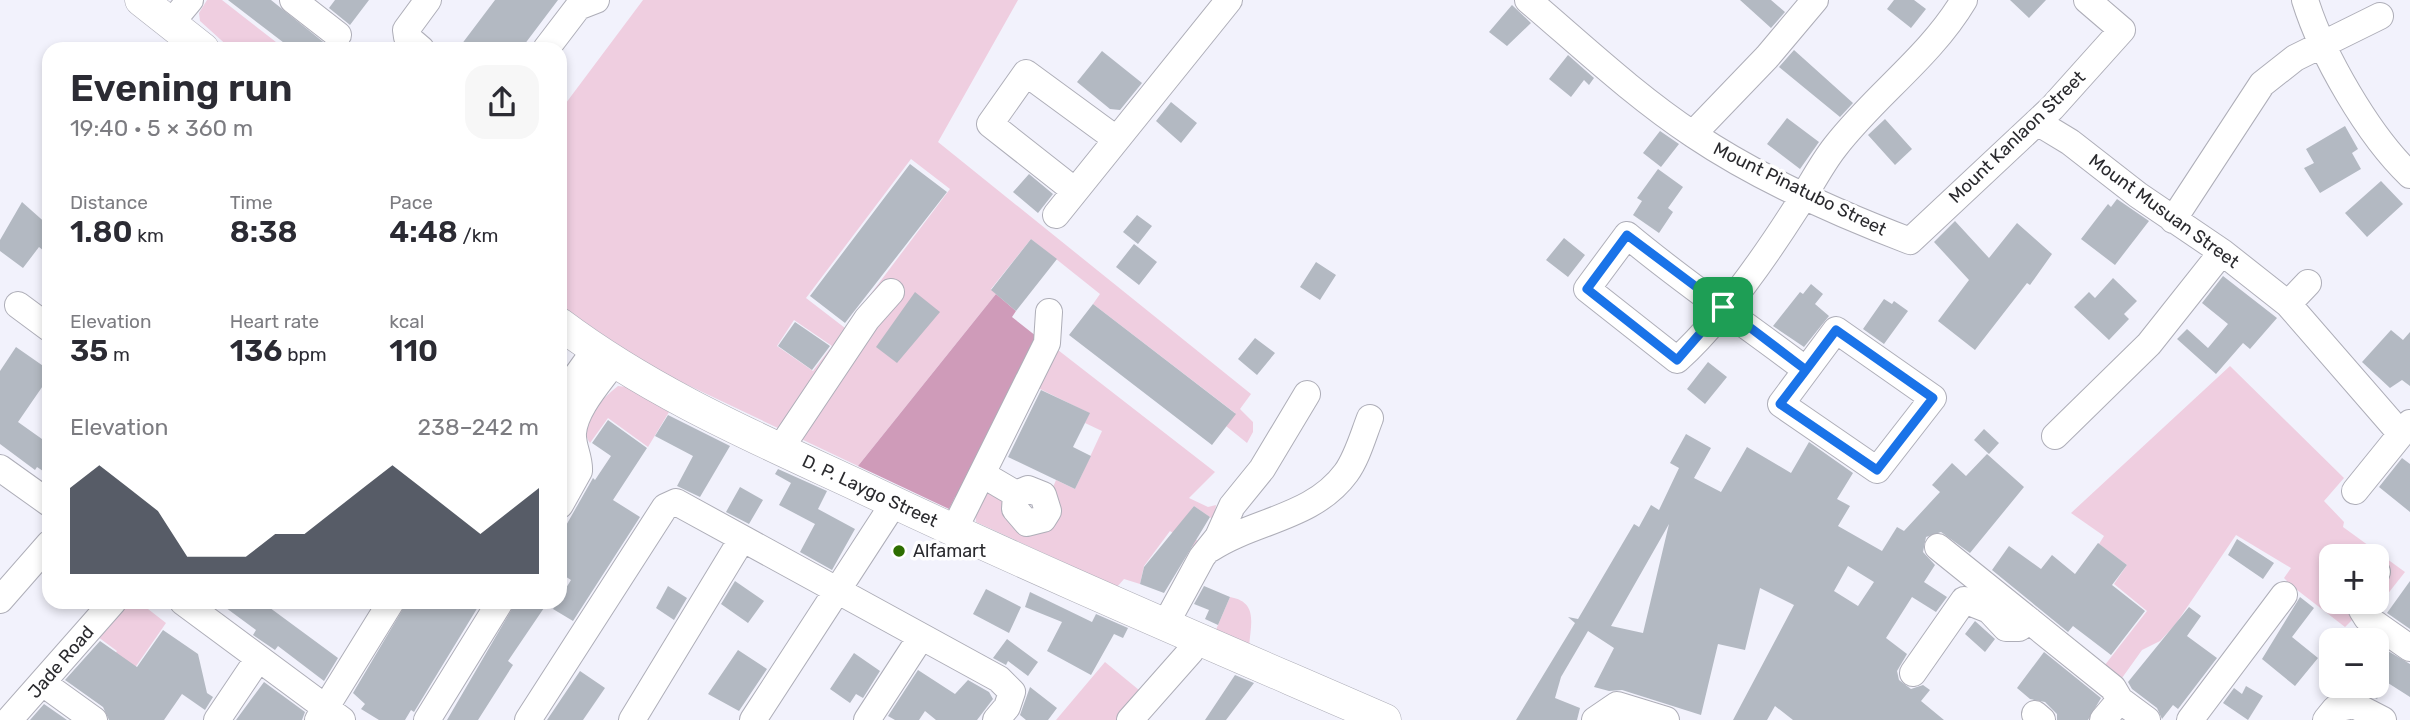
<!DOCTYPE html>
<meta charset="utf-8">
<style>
:root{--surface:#fff;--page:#f7f7f7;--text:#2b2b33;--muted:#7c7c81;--accent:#111827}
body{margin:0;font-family:Rubik,sans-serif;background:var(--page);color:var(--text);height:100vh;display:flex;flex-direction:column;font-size:26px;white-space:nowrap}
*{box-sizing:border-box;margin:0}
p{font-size:23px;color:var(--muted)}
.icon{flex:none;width:38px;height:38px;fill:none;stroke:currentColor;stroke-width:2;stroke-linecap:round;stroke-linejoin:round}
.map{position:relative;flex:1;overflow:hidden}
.details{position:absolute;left:42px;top:42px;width:525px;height:567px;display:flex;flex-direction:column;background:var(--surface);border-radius:21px;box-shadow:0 4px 10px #0003}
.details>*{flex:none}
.buttons{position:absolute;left:2319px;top:544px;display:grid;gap:14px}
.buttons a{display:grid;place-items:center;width:70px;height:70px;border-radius:14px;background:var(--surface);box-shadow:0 4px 10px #0003;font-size:35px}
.pin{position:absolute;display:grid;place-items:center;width:60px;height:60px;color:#fff;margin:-30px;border-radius:14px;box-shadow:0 4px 10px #0006}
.round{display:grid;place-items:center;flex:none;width:74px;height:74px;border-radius:21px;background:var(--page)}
.headline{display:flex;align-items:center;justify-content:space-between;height:119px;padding:0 28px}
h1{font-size:38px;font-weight:600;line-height:52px}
.metrics{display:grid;grid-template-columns:repeat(3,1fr);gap:10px;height:119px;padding:7px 28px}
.metrics div{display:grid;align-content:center}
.metrics b{font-size:30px;font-weight:600}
.metrics small{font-size:19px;font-weight:400}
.metrics p{font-size:19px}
.chart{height:196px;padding:14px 28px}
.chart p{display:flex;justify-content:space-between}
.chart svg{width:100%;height:126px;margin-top:7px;fill:var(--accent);opacity:.7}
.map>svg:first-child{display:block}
.green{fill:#efcee0;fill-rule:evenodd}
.forest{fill:#cf9bb9}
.building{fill:#b3b9c2;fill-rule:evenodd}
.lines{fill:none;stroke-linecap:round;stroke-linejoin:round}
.minor-casing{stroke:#aeaeb8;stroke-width:28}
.major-casing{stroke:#aeaeb8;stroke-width:33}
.minor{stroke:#fff;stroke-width:26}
.major{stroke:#fff;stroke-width:32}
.route-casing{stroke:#fff;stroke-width:14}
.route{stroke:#1a73e8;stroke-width:9}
.poi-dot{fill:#2d6d00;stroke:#fff;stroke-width:2.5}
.labels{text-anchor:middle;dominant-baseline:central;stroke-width:7;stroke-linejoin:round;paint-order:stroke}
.street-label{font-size:18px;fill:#2a2a2e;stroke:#fff}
.poi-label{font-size:18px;fill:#2a2a2e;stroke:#fff;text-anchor:start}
</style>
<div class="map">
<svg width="2410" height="720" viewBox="0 0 2410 720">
<rect width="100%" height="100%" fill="#f2f2fc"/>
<path class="green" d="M207,0h15l63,49h-54l-31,-28 -1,-8z
M643,0h375l-80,142 313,252 -11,15 13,13v10l-6,11 -21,-17 9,-13 -142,-109 7,-10 -69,-55 -40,50 5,5 -138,172 -202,-96 -96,-64v-195zM911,159l39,30 -105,139 -39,-30zM794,320l38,26 -19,25 -36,-25z
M1058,350l157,122 -26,26 19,9 8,-2 -2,15 -20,-14 -15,20 20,16 -3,7 -26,-18 -26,35 -4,18 -16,-5 -7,8 -141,-65 -1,-13 12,-20 17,9 10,27 35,-28 7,-17 19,9 27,-58 -17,-8 4,-10 -51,-25z
M2230,366l114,112 -20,23 20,21 -1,5 62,45 -30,38 1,-54h-45v46h28l-4,15 -10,10 -53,-41h-9l4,-5 -3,-3 7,-10 -55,-33 -61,90 -15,16 -18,9 -25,35 -16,-15 46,-59 -33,-27 13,-19 -28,-21 5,-8 -33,-23z
M618,386l9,1 42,25 -21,35 -40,-29 -18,25c-14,-19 13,-45 28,-57z
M1230,597c28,5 21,26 19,50l-34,-15z
M127,602h12l27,21 -43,62 -20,-15 14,-19 -19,-14z
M1105,662l34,28 -23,30h-60z"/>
<path class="forest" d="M996,294l20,17 -4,6 24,19 -69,156 -12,5 -6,12 -91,-43z"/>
<path class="building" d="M228,0h43l61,49h-40z
M335,0h34l-19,25 -21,-17z
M495,0h63l-37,49h-63z
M1740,0h31l14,12 -14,16z
M1894,0h20l12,9 -15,19 -24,-19z
M2010,0h36l-17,18z
M1512,5l19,18 -24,23 -18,-14z
M1794,50l59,53 -13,14 -61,-50z
M1102,51l40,32 -22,27 -10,-1 -33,-27z
M1568,55l26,23 -5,7 -5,-5 -13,17 -22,-18z
M1171,102l26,21 -16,20 -25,-22z
M1787,118l32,24 -19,27 -33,-25z
M1885,119l27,30 -17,16 -27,-30z
M2345,126l13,23 -6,4 9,16 -41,24 -16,-25 10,-5 -8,-14z
M1660,131l19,13 -18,23 -18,-14z
M910,164l37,28 -102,131 -35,-27z
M1658,169l25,18 -15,21 5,4 -14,21 -26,-18 9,-14 -5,-3z
M1029,174l24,20 -15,19 -25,-21z
M2381,181l22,23 -36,33 -22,-24z
M2117,199l32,22 -34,44 -34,-26 27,-35 3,3z
M22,202l27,24v29l-10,-8 -16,21 -23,-17v-11z
M1137,215l15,11 -14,18 -15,-12z
M1955,221l34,37 28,-35 35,31 -22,31 -3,-2 -52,67 -37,-29 31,-41 -35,-38z
M1564,238l21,17 -17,22 -22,-17z
M1031,239l26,20 -41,52 -25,-21z
M1134,244l23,18 -18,23 -23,-18z
M1316,262l20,13 -16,25 -20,-13z
M2223,276l54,42 -27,31 -7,-6 -27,31 -39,-35 10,-10 21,19 20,-24 -26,-21z
M2113,278l24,23 -13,13 5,5 -20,21 -35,-33 15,-15 6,6z
M1811,284l12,10 -8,10 14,12 -25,31 -31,-21 27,-34 3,2z
M915,292l25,20 -43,51 -21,-16z
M1884,299l8,5 2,-3 14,10 -24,33 -21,-15z
M1093,304l143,110 -24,31 -143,-110z
M795,322l35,24 -18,24 -34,-24z
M2391,330l12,10 7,-8v54l-8,-6 -12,8 -28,-26z
M1255,338l20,15 -18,22 -19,-16z
M16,347l33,23v7l-31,45 31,22v31l-12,-8 -2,3 -35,-26v-73z
M1708,362l19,15 -22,27 -18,-15z
M1041,390l49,23 -17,34 18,9 -16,33 -67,-32z
M668,415l62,31 -30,51 -23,-11 16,-30 -38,-20z
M608,420l39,28 -34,52 27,17 -67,104 -20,-12 18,-29 -11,-7v-37l33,-58 2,2 16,-24 -19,-13z
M1984,429l15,14 -10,11 -15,-14z
M1686,434l25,14 -17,30 27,14 26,-45 44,26 18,-31 44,31 -16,26 13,7 -12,20 44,25 15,-24 7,4 36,-39 -8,-7 20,-22 14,13 21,-22 37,33 -54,66 -29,-21 -15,5 -3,15 12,13 -11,17 23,15 -11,15 -24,-15 -26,41 21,16 -10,17 2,9 12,9 12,-4 7,5 -9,11 23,19h-151l-18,-14 -8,14h-34l61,-115 -34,-17 -15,62 -27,-6 -17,71 -79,-25 -13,1 -15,-4 20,-39 -26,-17 -27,46 -6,21 25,10 -3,12h-61l59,-97 -7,-6 10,2 56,-95 5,3 12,-22 8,5 20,-42 -9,-5zM1669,524l-26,109 -32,-7zM1848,566l26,16 -16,24 -24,-15z
M2402,458l8,6v48l-31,-25z
M778,469l49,22 -9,18 37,20 -23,41 -32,-18 15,-28 -36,-19 12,-22 -16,-9z
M740,487l23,13 -14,24 -23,-12z
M1194,506l16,11 -46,76 -24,-9 4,-17z
M2237,539l37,24 -11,16 -35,-24z
M2098,543l29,22 -15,20 33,26 -34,44 -38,-29 -5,6 -76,-62 17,-24 32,23 11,-14 23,19z
M735,581l29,20 -16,22 -27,-19z
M2410,581v48l-23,-16z
M668,586l19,12 -13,22 -18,-12z
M1204,586l26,11 -12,28 -13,-6 4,-9 -15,-6z
M986,589l35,18 -12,26 -36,-19z
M1030,592l62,30 4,-8 32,14 -5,10 -9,-4 -23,41 -44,-24 15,-29 -37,-15z
M2300,597l14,11 -22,29 26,21 -23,28 -33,-27z
M218,602h44l76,56 -14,23 -46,-35 -3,4 -22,-15 3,-5z
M407,602h74l-67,110 -3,-2 -6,10h-26l-18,-11 4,-5 -12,-11z
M516,602h32l-40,59 5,4 -35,55h-31z
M2189,607l12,9 -14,20 30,22 -39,51 -5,-4 -11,14 -5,-11 -25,-19 -4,-7z
M1975,621l20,18 -10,13 -20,-18z
M163,630l35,24 9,39 6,4 -8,13 -23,-16 -18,26h-55l-6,-13 -38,-27 35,-39 37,26z
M1007,639l31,23 -10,14 -20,-15 -2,4 -13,-7z
M2376,644l34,20v33l-22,-14 -11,16 -27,-13h26z
M738,650l29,19 -28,42 -31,-17z
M2044,652l57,46 -13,22h-31v-6l-12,-12 -15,-3 -13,-11z
M854,653l26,18 -17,27 -7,-4 -6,9 -20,-14z
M918,670l37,24 13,-14 21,12 4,7 -16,21h-41l-11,-9 -6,9h-24l-7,-4z
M580,671l25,17 -22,32h-36z
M1235,675l19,8 -28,37h-21z
M264,682l41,30 -3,8h-66z
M2246,686l17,10 -15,24 -25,-17 11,-15 8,6z
M1030,687l27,21 -9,12h-22l-6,-5z
M44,704l23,16h-37z"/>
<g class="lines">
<defs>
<path id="minor" d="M293,0l45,35
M1528,0c54,46 107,96 166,135 64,43 145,79 216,106l142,-133 70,-78 -35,-30
M2305,0c17,55 63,135 105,175
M170,24l20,-24
M421,49l-14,-12 -1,-7 22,-30
M546,49l32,-42 18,-7
M2037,122l33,20 68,53 84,57 66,52 113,130
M1693,134l74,-77 48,-57
M1075,191l-85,-67 36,-51 90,66
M1056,215l173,-215
M2173,220l89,-136 33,-26 85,-42
M2288,304l20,-21
M18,305l31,23
M1836,330l97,68 -56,72 -96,-66z
M1806,370c-59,-45 -122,-87 -179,-135l-40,54 90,71c44,-40 86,-100 118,-150 14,-21 25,-44 40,-63 40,-52 95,-90 129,-147
M560,399l35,-49
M2055,436l94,-92 73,-92
M780,449l87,-130 24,-27
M0,468l49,35
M982,474l34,20 -1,15 12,14 16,-4 5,-8 -5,-16 -15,-6 -12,5
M2355,491l55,-68
M560,505l19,-34c1,-13 -7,-25 -6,-38 2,-25 27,-51 41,-71
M954,530l93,-187 2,-31
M1938,547l175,141 7,12 27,20
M1210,549c44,-29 103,-31 136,-76 11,-15 17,-37 24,-55
M2376,574l1,-2
M0,600l49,-56
M183,602l159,118
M2364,602l-2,8 5,8 43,30
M1165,625l37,-68 16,-20 14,-31 30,-37 45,-75
M1913,673l51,-73 25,10 17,18h13l11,-7
M44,684l50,36
M2035,714l7,6
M9,720l104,-118
M217,720l41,-61
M318,720l73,-118
M427,720l73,-118
M528,720l137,-213 11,-5 323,177 13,13 -5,15 -11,13
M632,720l110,-181
M753,720l141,-217
M867,720l54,-83
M1130,720l61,-69 4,-13
M1595,720l22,-15 49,15
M2103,720l17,-20
M2190,720l94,-125
M2326,720l9,-11 19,-4 29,15"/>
<path id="major" d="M141,0l62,49
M560,324c92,69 194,113 297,161 174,83 351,158 528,235"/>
</defs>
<use href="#minor" class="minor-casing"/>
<use href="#major" class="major-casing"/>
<use href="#minor" class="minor"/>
<use href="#major" class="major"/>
</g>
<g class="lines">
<defs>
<path id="route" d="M1723,307l-96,-72 -40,54 90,71 46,-53 83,63 -26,34 97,66 56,-72 -97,-68 -30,40 -83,-63"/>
</defs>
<use href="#route" class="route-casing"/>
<use href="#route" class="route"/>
</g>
<circle class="poi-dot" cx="899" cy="551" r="7"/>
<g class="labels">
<g class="street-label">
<text transform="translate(2017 137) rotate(-44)">Mount Kanlaon Street</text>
<text transform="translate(1800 189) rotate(26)">Mount Pinatubo Street</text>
<text transform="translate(2164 211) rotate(36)">Mount Musuan Street</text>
<text transform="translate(870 491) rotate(25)">D. P. Laygo Street</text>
<text transform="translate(61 662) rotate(-49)">Jade Road</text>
</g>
<g class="poi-label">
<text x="913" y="551">Alfamart</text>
</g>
</g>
</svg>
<div class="buttons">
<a>+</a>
<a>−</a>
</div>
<div class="pin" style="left:1723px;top:307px;background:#1e9e55"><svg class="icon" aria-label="arrive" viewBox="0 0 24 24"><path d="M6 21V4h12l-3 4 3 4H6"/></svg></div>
<section class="details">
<div class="headline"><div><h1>Evening run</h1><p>19:40 · 5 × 360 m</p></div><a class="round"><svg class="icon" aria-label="share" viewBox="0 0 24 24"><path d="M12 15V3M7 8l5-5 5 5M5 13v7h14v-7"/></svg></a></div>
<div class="metrics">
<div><p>Distance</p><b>1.80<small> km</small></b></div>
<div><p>Time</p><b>8:38</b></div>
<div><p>Pace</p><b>4:48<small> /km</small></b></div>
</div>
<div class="metrics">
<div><p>Elevation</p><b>35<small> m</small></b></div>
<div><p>Heart rate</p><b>136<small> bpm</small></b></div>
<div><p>kcal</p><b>110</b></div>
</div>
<div class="chart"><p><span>Elevation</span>238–242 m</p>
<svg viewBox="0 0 160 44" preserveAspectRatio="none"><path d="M0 44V14L10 6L20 14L30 22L40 38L50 38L60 38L70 30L80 30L90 22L100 14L110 6L120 14L130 22L140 30L150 22L160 14V44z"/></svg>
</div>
</section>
</div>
